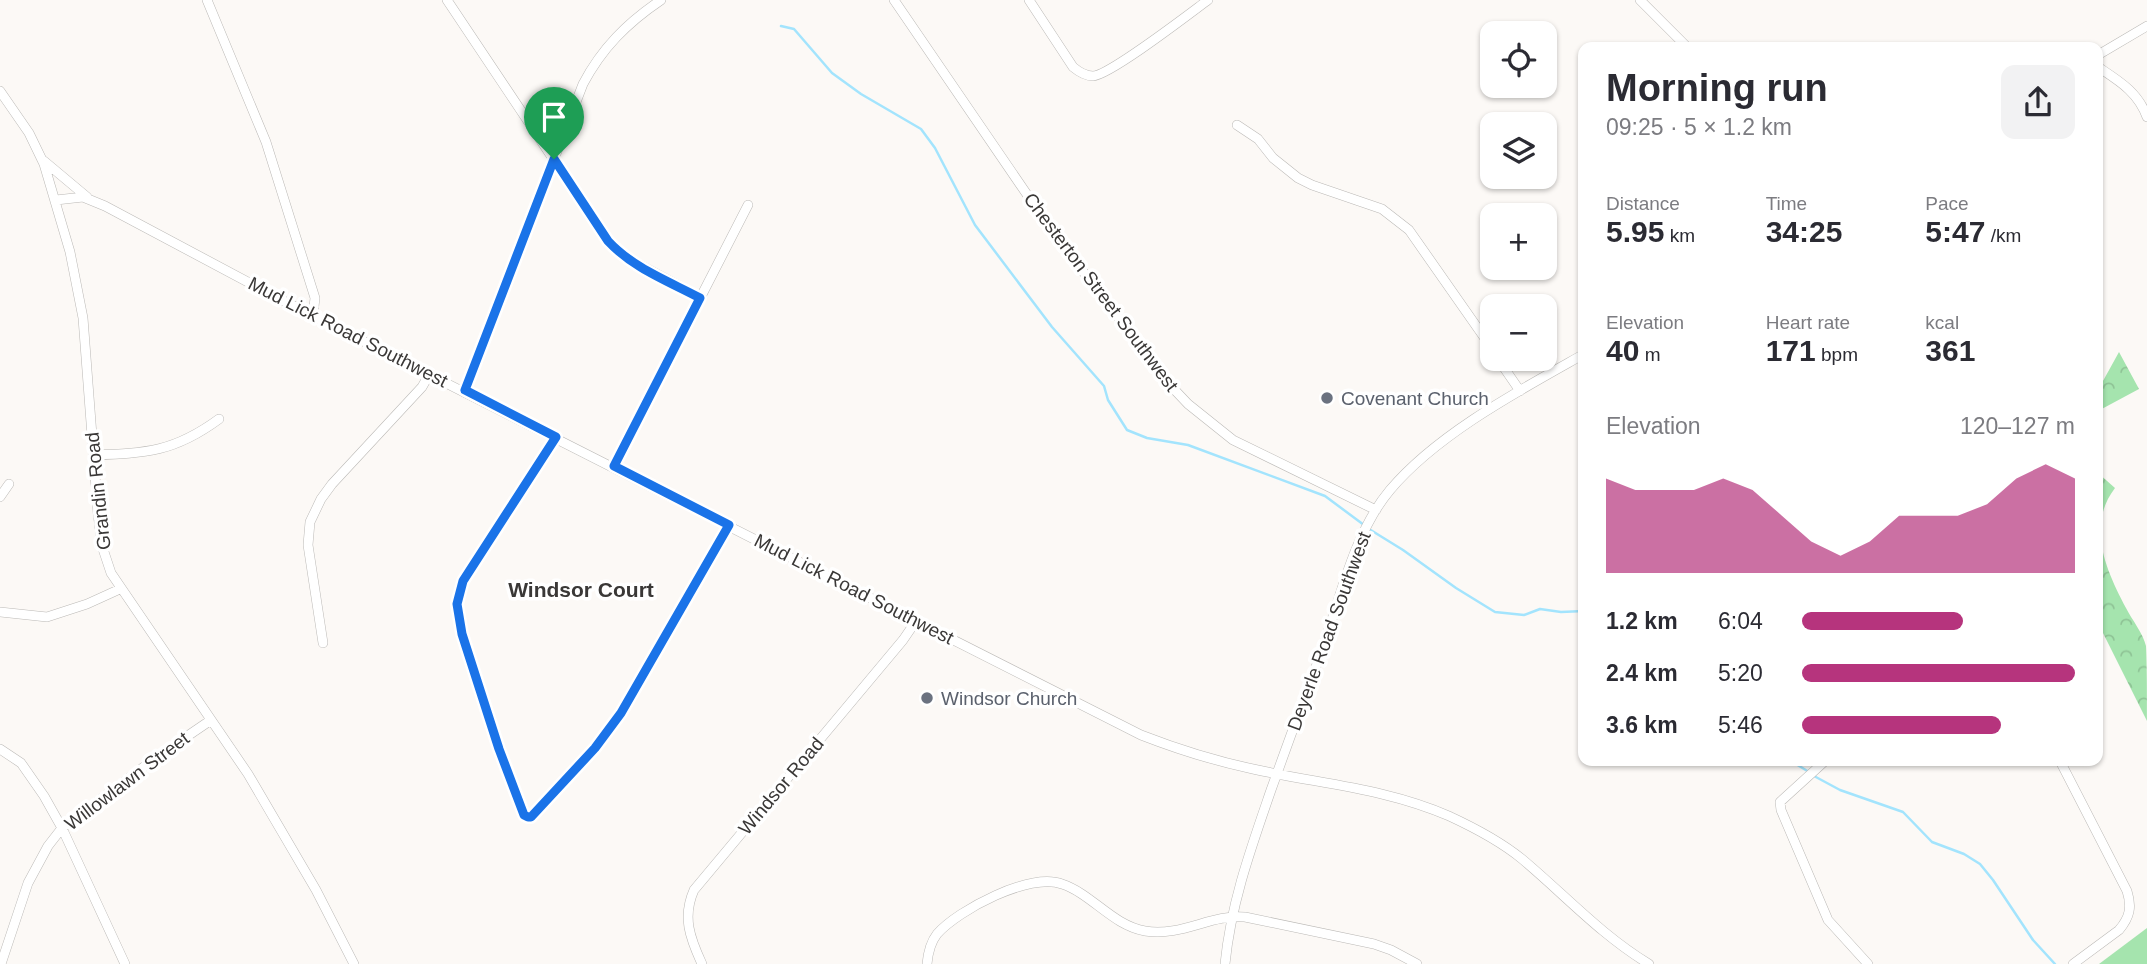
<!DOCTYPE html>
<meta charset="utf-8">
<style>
:root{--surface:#fff;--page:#f2f2f3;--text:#2b2b33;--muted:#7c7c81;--accent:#b6347d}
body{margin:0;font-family:Helvetica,sans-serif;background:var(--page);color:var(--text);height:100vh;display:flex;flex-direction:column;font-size:26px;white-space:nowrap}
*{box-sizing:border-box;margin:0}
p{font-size:23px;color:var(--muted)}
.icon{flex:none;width:38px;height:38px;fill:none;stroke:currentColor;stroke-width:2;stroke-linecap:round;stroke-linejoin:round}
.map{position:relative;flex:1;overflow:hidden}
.details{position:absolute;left:1578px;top:42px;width:525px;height:724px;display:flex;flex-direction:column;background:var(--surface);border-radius:14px;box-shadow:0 2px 5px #0004}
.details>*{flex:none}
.fabs{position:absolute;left:1480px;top:21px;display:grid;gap:14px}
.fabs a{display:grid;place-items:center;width:77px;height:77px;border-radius:14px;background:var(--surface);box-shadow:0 2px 5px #0004;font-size:35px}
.pin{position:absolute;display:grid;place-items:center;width:60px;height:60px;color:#fff;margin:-72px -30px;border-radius:50% 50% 50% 0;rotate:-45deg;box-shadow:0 0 7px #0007}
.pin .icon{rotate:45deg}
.round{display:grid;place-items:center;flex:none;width:74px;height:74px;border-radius:14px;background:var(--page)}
.headline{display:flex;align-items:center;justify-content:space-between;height:119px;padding:0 28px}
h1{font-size:38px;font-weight:600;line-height:52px}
.stats{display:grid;grid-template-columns:repeat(3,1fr);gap:10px;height:119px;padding:7px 28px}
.stats div{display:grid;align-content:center}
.stats b{font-size:30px;font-weight:600}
.stats small{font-size:19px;font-weight:400}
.stats p{font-size:19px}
.chart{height:196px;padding:14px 28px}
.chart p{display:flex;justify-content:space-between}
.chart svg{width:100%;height:126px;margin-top:7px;fill:var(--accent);opacity:.7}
ul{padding:0 28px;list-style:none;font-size:23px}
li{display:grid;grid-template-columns:112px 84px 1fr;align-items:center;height:52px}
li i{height:18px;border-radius:9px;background:var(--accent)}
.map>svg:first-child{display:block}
.grass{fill:#a5e4ae}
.forest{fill:url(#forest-crowns)}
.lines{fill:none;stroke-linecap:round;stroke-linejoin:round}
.stream{stroke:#a3e4fd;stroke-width:2.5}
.minor-casing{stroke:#bbb9b6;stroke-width:10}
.minor{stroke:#fff;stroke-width:9}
.route-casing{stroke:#fff;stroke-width:14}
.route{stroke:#1a73e8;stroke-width:9}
.worship-dot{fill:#6b7280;stroke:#fff;stroke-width:2.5}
.labels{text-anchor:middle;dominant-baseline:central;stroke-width:7;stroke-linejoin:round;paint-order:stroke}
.street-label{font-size:19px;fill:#3a3837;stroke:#fff}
.worship-label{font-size:19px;fill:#5b616d;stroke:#fff;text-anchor:start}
.neighbourhood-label{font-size:21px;font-weight:bold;fill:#3a3837;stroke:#fff}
</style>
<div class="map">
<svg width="2147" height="964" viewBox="0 0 2147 964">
<defs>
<pattern id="forest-crowns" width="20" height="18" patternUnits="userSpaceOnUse" patternTransform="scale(1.75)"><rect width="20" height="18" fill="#a5e4ae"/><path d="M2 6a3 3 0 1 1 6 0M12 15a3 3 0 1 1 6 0" fill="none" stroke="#8fc496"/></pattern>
</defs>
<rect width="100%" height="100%" fill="#fcf9f6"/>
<path class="grass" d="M2147,928v36h-48z"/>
<path class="forest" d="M2119,352l20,37 -41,22v-21z
M2098,473l17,15c-29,38 -9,82 11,120 6,12 17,25 20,38 1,18 1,55 1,75l-49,-98z"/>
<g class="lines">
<path class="stream" d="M781,26l13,3 38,44 29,21 60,35 14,19 40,77 77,102 52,59 4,14 19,30 20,8 41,7 137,51 39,29
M1369,529l34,21 53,38 39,24 29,3 16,-6 21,3 23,-1
M1791,761l18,11
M1814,776l26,14 63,22 29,30 32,12 16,10 13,16 40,60 22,24"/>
<defs>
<path id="minor" d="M207,0l59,142 49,156 -2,17
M447,0l161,241 19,17 73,39
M894,0l158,231 118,154 18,19 45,36 143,70
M1029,0l44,67c6,5 12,9 20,9 17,-1 96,-62 115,-76
M1640,0l47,47
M2098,55l49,-29
M2098,67c21,14 40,25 49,50
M0,91l29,42 15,31 26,88 13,66 15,196 4,32 9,27 137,201 68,116 38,74
M1237,125l21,14 15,19 25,20 14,7 70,24 27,21 84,120
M44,161l43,36
M56,200l27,-3 22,9 171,91 865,438c36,14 74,26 112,34 67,15 132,19 196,47 26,12 51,25 73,43 43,36 79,76 127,105
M1498,359l22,32
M465,390l118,-306c19,-36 44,-61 78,-84
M556,437l-93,144 -6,23 5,30 37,115 25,66 7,2 64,-69 26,-35 108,-188
M93,455c54,-2 81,-3 126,-36
M614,466l134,-261
M0,497l9,-13
M0,612l47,5 40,-13 33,-15
M323,643l-15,-98 2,-23 11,-23 11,-15 90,-97 8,-14
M0,749l21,14 23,33 18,32 63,136
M1825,761l-45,41 1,8 47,110 40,44
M2060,761l67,130c5,16 3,26 -8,39l-46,34
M1,964l27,-81 20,-37 14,-18 99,-74 50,-34
M702,964c-12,-26 -20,-47 -8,-74l209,-250 13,-19
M927,964c1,-11 3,-21 10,-30 21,-24 93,-62 125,-50 30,10 50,41 83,47 37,6 66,-17 100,-14l129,27 17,6 26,14
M1225,964c6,-61 26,-116 46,-174 16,-44 32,-89 49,-134 19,-53 33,-122 70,-166 47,-56 130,-100 194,-136"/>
</defs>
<use href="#minor" class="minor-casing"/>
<use href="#minor" class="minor"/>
</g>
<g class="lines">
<defs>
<path id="route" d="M554,159l54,82c25,27 60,40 92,57l-86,168 115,59 -108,188 -26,35 -64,69h-3l-4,-2 -25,-66 -37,-115 -5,-30 6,-23 93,-144 -91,-47z"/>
</defs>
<use href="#route" class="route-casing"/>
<use href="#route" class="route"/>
</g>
<g class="worship-dot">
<circle cx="1327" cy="398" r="7"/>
<circle cx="927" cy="698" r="7"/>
</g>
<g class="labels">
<g class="street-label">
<text transform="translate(1101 292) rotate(53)">Chesterton Street Southwest</text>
<text transform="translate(348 332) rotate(27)">Mud Lick Road Southwest</text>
<text transform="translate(98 491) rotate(-96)">Grandin Road</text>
<text transform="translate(854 589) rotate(27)">Mud Lick Road Southwest</text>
<text transform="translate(1329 631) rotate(-70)">Deyerle Road Southwest</text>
<text transform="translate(127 781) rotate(-37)">Willowlawn Street</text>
<text transform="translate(781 786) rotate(-50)">Windsor Road</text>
</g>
<g class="worship-label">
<text x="1341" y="398">Covenant Church</text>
<text x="941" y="698">Windsor Church</text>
</g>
<g class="neighbourhood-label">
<text x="581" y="589">Windsor Court</text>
</g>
</g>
</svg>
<div class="fabs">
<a><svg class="icon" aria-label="locate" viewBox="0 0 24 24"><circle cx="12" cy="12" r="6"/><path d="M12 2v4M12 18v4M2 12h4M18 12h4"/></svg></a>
<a><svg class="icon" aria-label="layers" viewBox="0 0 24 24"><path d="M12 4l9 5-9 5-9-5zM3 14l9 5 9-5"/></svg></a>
<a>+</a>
<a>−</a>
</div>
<div class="pin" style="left:554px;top:159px;background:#1e9e55"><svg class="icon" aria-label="arrive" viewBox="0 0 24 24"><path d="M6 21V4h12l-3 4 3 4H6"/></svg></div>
<section class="details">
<div class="headline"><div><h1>Morning run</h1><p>09:25 · 5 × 1.2 km</p></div><a class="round"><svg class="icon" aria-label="share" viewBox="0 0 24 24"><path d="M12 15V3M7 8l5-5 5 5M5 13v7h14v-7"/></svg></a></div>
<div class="stats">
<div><p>Distance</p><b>5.95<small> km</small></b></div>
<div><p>Time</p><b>34:25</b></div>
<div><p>Pace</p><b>5:47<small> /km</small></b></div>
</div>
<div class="stats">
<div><p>Elevation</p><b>40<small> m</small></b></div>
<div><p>Heart rate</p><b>171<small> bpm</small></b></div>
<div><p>kcal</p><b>361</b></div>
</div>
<div class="chart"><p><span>Elevation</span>120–127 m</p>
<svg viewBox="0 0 160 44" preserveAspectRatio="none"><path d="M0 44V11L10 15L20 15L30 15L40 11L50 15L60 24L70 33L80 38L90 33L100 24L110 24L120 24L130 20L140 11L150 6L160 11V44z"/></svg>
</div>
<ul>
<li><b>1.2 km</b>6:04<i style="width:59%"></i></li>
<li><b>2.4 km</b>5:20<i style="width:100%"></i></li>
<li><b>3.6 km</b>5:46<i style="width:73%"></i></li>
</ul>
</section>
</div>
